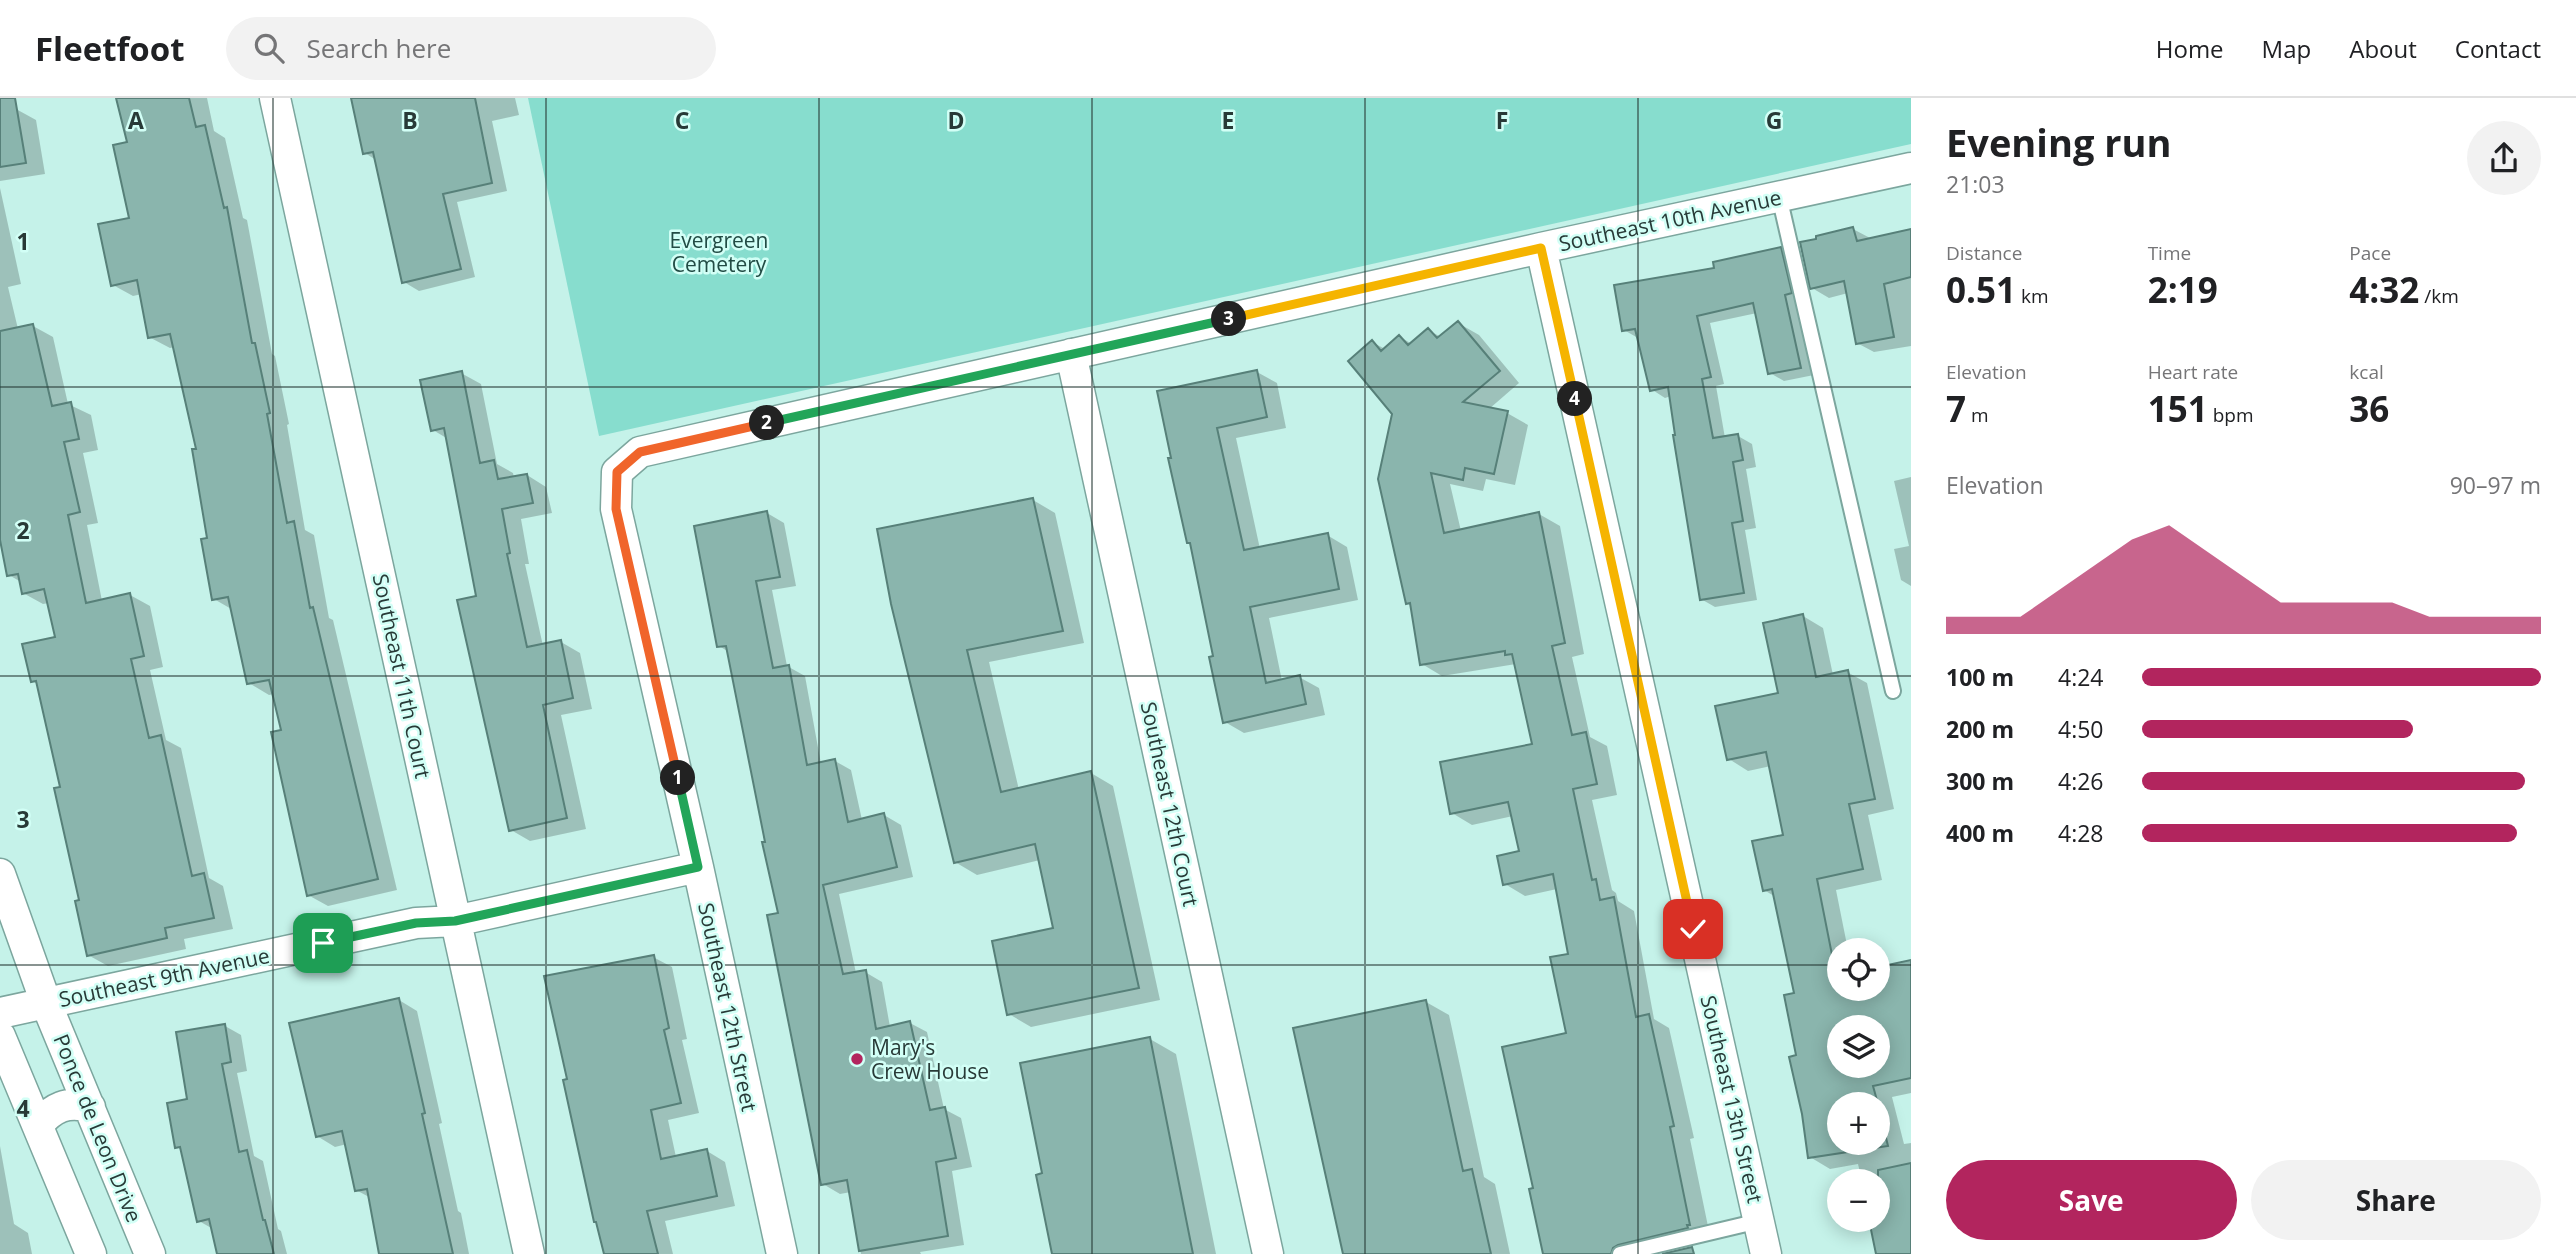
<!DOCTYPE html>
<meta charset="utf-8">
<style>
:root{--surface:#fff;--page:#f2f2f2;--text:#202124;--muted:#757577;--line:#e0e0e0;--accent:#b2255e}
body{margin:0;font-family:"Open Sans",sans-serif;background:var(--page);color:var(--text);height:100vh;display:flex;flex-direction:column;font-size:26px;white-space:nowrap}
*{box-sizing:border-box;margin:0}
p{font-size:23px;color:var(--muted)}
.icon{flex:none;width:38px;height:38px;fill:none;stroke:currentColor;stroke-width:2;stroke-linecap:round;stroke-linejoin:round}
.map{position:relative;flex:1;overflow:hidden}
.drawer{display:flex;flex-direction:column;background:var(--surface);width:665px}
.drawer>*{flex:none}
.buttons{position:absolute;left:1827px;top:840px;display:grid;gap:14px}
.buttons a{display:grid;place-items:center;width:63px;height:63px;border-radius:50%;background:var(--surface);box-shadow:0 4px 18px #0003;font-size:35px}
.pin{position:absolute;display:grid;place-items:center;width:60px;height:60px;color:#fff;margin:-30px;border-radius:14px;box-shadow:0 4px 10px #0006}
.km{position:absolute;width:35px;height:35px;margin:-18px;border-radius:50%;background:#222;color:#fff;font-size:19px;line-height:35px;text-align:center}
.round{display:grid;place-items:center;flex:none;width:74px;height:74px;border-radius:37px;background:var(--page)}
.head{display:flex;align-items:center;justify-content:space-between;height:119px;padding:0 35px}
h1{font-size:38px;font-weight:700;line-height:52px}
.figures{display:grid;grid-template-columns:repeat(3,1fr);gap:10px;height:119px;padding:7px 35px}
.figures div{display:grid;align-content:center}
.figures b{font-size:35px;font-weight:700}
.figures small{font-size:19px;font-weight:400}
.figures p{font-size:19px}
.chart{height:196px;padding:14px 35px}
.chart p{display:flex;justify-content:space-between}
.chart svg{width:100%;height:126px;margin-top:7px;fill:var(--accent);opacity:.7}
.action{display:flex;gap:14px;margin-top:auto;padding:14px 35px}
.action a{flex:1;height:80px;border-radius:42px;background:var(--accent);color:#fff;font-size:28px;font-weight:700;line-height:80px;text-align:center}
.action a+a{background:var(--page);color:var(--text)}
ul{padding:0 35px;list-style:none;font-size:23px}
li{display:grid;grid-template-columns:112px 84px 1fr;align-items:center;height:52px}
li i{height:18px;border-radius:9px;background:var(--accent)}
header{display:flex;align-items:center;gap:42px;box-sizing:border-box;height:98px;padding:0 35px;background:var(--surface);border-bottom:2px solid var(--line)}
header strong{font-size:33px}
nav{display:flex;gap:38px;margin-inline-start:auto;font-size:24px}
.search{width:490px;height:63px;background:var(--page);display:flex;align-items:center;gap:18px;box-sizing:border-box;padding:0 24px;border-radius:38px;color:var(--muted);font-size:26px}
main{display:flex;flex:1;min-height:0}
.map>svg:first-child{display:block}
.green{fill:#87ddce}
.shadow{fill:#0003;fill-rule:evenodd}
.building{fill:#8ab5ad;stroke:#578079;stroke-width:2;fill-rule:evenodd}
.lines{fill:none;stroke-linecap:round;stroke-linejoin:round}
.lane-casing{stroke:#7ca69e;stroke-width:18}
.street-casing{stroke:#7ca69e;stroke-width:33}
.lane{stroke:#fff;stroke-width:14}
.street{stroke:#fff;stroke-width:30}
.split-1-casing{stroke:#fff;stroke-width:14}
.split-2-casing{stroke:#fff;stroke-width:14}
.split-3-casing{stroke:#fff;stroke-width:14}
.split-4-casing{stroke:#fff;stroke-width:14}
.split-5-casing{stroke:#fff;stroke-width:14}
.split-1{stroke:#22a559;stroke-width:9}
.split-2{stroke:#f0652b;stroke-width:9}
.split-3{stroke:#22a559;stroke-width:9}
.split-4{stroke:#f5b400;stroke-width:9}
.split-5{stroke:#f5b400;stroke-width:9}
.grid{fill:none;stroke:#283a37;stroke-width:2;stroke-opacity:0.55}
.poi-dot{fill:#b2255e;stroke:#d2fff6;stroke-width:2.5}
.labels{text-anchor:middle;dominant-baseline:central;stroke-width:5;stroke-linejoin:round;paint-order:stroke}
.street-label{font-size:21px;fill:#283a37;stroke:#d2fff6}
.park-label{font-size:21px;fill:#224c45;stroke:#d2fff6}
.poi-label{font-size:21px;fill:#283a37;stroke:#d2fff6;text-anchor:start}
.grid-label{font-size:23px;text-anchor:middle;font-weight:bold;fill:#283a37;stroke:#d2fff6;stroke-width:5;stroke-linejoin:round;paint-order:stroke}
</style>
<header>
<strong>Fleetfoot</strong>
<div class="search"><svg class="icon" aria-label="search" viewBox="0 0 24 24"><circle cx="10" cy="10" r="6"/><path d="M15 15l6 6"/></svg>Search here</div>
<nav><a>Home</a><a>Map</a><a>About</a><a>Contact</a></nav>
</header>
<main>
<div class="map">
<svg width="1911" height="1156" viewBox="0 0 1911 1156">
<rect width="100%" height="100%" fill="#c5f2e9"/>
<path class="green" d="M528,0h1383v46l-1312,292z"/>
<path class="shadow" d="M0,0h12l4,11 20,11 9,54 -45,7z
M126,0h81l7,33 11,7 18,80 4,2 25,134 3,2 14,68 -2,1 18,105 9,5 15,83 4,2 64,270 -69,16 -20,-11 -25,-164 -9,-37 -5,1 -20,-12 -16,-73 -19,-11 -5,-60 -11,-89 -23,-103 -5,1 -21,-11 -7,-43 -9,2 -20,-11 18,-66z
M353,0h162l4,17 -27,6 15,70 -50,11 18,75 -56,14 -15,-9 -28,-122 -11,-7z
M0,90l21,96 -13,3 10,42 15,-3 20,11 15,67 23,11 7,35 -15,3 15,70 -11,2 15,76 28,-6 20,11 13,61 -13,3 16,70 15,8 28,130 14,8 10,43 -49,10 2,10 -78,17 -20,-11 -26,-167 -24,-104 -6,-3 25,-43 -8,-35 -6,1 -20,-11 -2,-11 -12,-7 -9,-51z
M1853,131l17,9 41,-8v116l-37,6 -17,-9 -9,-50 -19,5 -17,-10z
M1781,151l13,8 20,118 -30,6 -14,-8 -13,-60 -47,10 14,61 -8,2 9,52 13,-2 14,8 4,23 -10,2 10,59 -11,2 12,70 -42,7 -14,-8 -30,-203 -6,2 -14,-9 -13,-51 -14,-8 92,-61z
M1458,225l21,12 40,48 -30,26 18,4 21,12 -13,60 -29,-6 -3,12 -33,-7 11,47 78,-17 21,12 24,128 -12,3 18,80 17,9 10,49 -25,5 20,90 4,3 2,8 16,10 20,108 15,9 25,110 -4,1 20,97 -64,18h-101l-10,-64 33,-156 2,-79 -13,-66 -32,7 -20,-12 16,-31 -8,-37 -41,9 -20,-12 82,-68 -18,-81 -74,12 -20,-12 -10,-59 -5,-2 -13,-189 -22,-72 13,7 15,-12 12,7 16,-14 13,7z
M1257,274l20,11 9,45 -50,10 24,111 67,-14 20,12 11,53 -89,18 13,63 17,-4 20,11 6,27 -81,18 -19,-11 -10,-65 -23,-113 -4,-2 -18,-82z
M461,275l20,11 16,80 16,9 1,5 13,-3 19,12 6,26 -31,6 8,45h-4l18,82 18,-4 19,11 12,56 -31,6 25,114 -56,12 -19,-11 -33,-233 -30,-158 -15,-9z
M1911,379v109l-10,-6 -7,-31 15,-3 -15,-65z
M1033,402l22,13 29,130 -95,19 30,128 72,-17 22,13 47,214 -129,27 -22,-13 46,-85 -15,-69 -63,15 -22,-13 -62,-258z
M767,415l17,10 12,63 -24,4 15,76 18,10 16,88 14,-3 16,9 11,50 22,-5 17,10 12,52 -74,17 17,79 9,-1 17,10 8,45 20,-4 17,9 17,77 17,9 11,49 -20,4 12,74 -44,7 1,2h-60l-10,-62 -11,2 -17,-10 -43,-270 -13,-71 -38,-191 -10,-6z
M1803,518l20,12 10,47 14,-3 20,11 27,126 -26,6 14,65 -46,10 12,60h-9v39h39v-20l33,-7v131l-19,4 12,47 7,-1v111h-33l-8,-34h8v-39h-16l-4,-17 -28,5 -20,-12 -19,-99 7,-1 -2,-62 -22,-99 -10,-6 21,-54 -14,-70 -23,5 -19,-12 51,-64zM1839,929h39v39h-39zM1839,1006h39v39h-39z
M653,859l19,10 15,72 -5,1 17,73 -31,7 8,37 31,-6 18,11 10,44 -70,15 8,33h-67l-37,-174z
M399,902l18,11 25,112 -3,1 19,87 3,2 8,41h-89l-11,-57 -13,-7 -9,-46 -12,3 -18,-11z
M1426,904l23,13 35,162 11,7 15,70h-166z
M225,928l16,9 6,36 -10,2 17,83 9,5 15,68 3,2 6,23h-68l-6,-25 -14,-8 -17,-71 -5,-3 12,-47z
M1150,941l26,15 40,200h-162l-10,-79z
M0,1048l14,78 14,9 4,21h-32z"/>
<path class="building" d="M0,0h15l11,65 -26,4z
M116,0h73l7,29 9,-2 19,83 3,-1 25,136h3l15,70 -3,1 20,109 7,-2 16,87 3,-1 65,272 -71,17 -36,-164 10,-2 -12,-50 -22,4 -19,-87 -16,3 -11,-61 6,-1 -15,-89h4l-26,-115 -22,4 -11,-58 -26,6 -13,-62 31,-6 -16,-73 14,-3z
M351,0h124l17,85 -49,11 18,75 -59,14 -29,-131 -10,2z
M1853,129l4,14 54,-12v48l-27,7 10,53 -38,7 -12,-63 -34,8 -10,-47 16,-3v-3z
M1781,149l11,46 -7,2 16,73 -33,6 -15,-71 -56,13 14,61 -9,2 11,59 25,-4 5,26 -10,2 10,59 -11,2 12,70 -44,7 -27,-165h2l-7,-48 -18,4 -15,-62 -13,2 -8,-46 100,-17 -1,-6z
M1458,223l42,50 -37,31 45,9 -14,63 -29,-6 -2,12 -32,-7 13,60 95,-21 26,131 -13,3 20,89 14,-3 11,52 -24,5 19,91 4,-1 4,21 14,-3 22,120 13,-3 25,112 -4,1 20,98h-3l1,3 -70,17 -5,3 -2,6h-68l-14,-65 4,-1 -31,-141 64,-14 -16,-76 18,-3 -15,-80 -50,11 -6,-29 22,-5 -11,-49 -58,12 -10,-52 92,-18 -20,-90 -7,1v-4l-85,14 -10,-62 -4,1 -28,-125 14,-65 -44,-53 24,-21 9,11 18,-16 9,10 20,-17 9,10z
M33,226l19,82 19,-4 8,37 -15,3 16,70 -12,3 18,88 44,-10 14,63 -13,3 18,79 12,-3 31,141 12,-3 10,45 -49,10 2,10 -80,18 -12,-55 4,-1 -25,-112 6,-1 -24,-106 -5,1 -9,-38 33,-7 -11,-48 -22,5 -4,-20 -11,2 -7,-36v-209z
M1257,272l10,47 -50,11 27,122 84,-17 11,56 -89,18 16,76 34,-8 6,29 -83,19 -14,-66 4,-1 -23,-113h-3l-19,-85h3l-14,-67z
M462,273l18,92 14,-3 4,19 29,-5 6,29 -31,6 8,44 -3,1 20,93 34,-7 12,58 -30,7 24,113 -58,13 -52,-231 19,-4 -32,-168 -13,3 -11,-51z
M1033,400l30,133 -96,19 34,142 90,-21 48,217 -132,27 -15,-74 61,-13 -18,-84 -81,19 -63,-259 -14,-75z
M767,413l13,66 -24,4 17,87 16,-3 18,100 28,-6 13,63 36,-9 13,54 -74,18 20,89 23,-4 10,59 34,-8 20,89 15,-3 11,51 -20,4 12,74 -89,15 -12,-71 -26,5 -54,-270 11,-2 -16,-71h3l-39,-196 -9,1 -23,-121z
M1803,516l13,63 32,-7 27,129 -26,5 14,65 -46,10 19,96h3v14h39v-22l33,-7v118l-38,8 5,18h-39v39h39v-38l10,41 -80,12 -6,-44 -13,-57 7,-2 -12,-60 10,-2 -22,-104 -9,2 -11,-50 31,-6 -17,-83 -39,8 -12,-54 63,-13 -15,-70zM1839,929h39v39h-39z
M654,857l15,73 -5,2 17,73 -30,7 10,49 46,-10 10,47 -70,15 11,43h-54l-8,-32h-2l-31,-142 4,-1 -23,-103z
M399,900l26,115 -3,1 31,140h-74l-12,-65 -12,2 -13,-60 -26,6 -27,-114z
M1426,902l37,171 9,-2 19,85h-148l-50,-226z
M225,926l6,38 -9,2 17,88 8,-2 16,70h2l9,34h-57l-8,-35 -12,3 -17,-75 -5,1 -8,-45 20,-4 -11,-67z
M1150,939l43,217h-141l-16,-79 6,-2 -22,-110z
M1911,1065v91h-35l-7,-34h9v-50z
M1692,1149l2,7h-32z"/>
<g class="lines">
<defs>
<path id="lane" d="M1779,98l114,495
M1620,1156l139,-33"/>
<path id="street" d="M275,0l254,1156
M1541,150l225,1006
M1071,256l197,900
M0,776l46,129 104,251
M0,915l416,-90 39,-2 243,-54
M0,938l91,218
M38,1027c15,-18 29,-24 52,-18
M782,1156l-84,-387 -82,-358 1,-37 23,-20 901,-204 370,-80"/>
</defs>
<use href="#lane" class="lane-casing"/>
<use href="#street" class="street-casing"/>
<use href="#lane" class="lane"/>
<use href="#street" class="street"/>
</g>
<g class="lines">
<defs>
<path id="split-1" d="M323,845l93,-20 39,-2 243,-54 -20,-89"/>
<path id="split-2" d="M678,680l-62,-269 1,-37 23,-20 127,-29"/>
<path id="split-3" d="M767,325l462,-104"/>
<path id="split-4" d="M1229,221l312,-71 34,151"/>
<path id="split-5" d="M1575,301l118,530"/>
</defs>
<use href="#split-1" class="split-1-casing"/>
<use href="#split-2" class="split-2-casing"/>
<use href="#split-3" class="split-3-casing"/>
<use href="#split-4" class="split-4-casing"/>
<use href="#split-5" class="split-5-casing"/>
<use href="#split-1" class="split-1"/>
<use href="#split-2" class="split-2"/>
<use href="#split-3" class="split-3"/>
<use href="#split-4" class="split-4"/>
<use href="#split-5" class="split-5"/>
</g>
<path class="grid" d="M273,0v1156M546,0v1156M819,0v1156M1092,0v1156M1365,0v1156M1638,0v1156M0,289h1911M0,578h1911M0,867h1839M1878,867h33"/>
<circle class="poi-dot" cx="857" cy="961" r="7"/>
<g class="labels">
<g class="street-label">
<text transform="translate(1670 122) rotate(-12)">Southeast 10th Avenue</text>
<text transform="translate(402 578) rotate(78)">Southeast 11th Court</text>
<text transform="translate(1170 706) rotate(78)">Southeast 12th Court</text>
<text transform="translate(164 879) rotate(-12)">Southeast 9th Avenue</text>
<text transform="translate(728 909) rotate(78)">Southeast 12th Street</text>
<text transform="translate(1732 1001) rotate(77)">Southeast 13th Street</text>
<text transform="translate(98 1030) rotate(68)">Ponce de Leon Drive</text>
</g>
<g class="park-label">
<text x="719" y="142">Evergreen<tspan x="719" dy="24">Cemetery</tspan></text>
</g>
<g class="poi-label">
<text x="871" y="949">Mary's<tspan x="871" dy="24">Crew House</tspan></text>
</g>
</g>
<g class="grid-label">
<text x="136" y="31">A</text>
<text x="410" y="31">B</text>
<text x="682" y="31">C</text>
<text x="956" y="31">D</text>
<text x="1228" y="31">E</text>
<text x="1502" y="31">F</text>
<text x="1774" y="31">G</text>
<text x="23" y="152">1</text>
<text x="23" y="441">2</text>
<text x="23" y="730">3</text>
<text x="23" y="1019">4</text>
</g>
</svg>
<div class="buttons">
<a><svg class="icon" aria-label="locate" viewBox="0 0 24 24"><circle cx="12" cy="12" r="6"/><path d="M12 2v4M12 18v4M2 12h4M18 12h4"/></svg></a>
<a><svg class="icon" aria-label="layers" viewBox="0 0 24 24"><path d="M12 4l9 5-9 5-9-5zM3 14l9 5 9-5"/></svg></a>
<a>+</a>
<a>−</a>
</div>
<div class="pin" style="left:323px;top:845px;background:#1e9e55"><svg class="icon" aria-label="arrive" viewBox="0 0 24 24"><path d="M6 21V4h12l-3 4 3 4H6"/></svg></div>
<div class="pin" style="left:1693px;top:831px;background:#d93025"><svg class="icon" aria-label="check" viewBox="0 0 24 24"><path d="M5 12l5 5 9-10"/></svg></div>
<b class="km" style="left:678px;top:680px">1</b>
<b class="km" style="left:767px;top:325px">2</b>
<b class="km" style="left:1229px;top:221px">3</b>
<b class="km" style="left:1575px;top:301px">4</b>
</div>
<section class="drawer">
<div class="head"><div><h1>Evening run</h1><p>21:03</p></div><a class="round"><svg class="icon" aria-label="share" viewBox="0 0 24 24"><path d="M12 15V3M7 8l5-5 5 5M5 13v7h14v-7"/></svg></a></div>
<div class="figures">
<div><p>Distance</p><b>0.51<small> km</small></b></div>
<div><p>Time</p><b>2:19</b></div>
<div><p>Pace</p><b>4:32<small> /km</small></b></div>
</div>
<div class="figures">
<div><p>Elevation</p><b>7<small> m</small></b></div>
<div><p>Heart rate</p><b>151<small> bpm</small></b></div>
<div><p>kcal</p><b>36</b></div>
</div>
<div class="chart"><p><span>Elevation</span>90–97 m</p>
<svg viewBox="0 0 160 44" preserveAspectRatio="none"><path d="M0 44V38L10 38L20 38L30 29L40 20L50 11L60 6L70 15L80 24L90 33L100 33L110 33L120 33L130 38L140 38L150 38L160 38V44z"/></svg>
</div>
<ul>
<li><b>100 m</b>4:24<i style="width:100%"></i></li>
<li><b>200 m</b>4:50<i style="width:68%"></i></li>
<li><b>300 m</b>4:26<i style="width:96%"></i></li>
<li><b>400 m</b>4:28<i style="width:94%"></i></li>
</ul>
<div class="action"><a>Save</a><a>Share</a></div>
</section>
</main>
